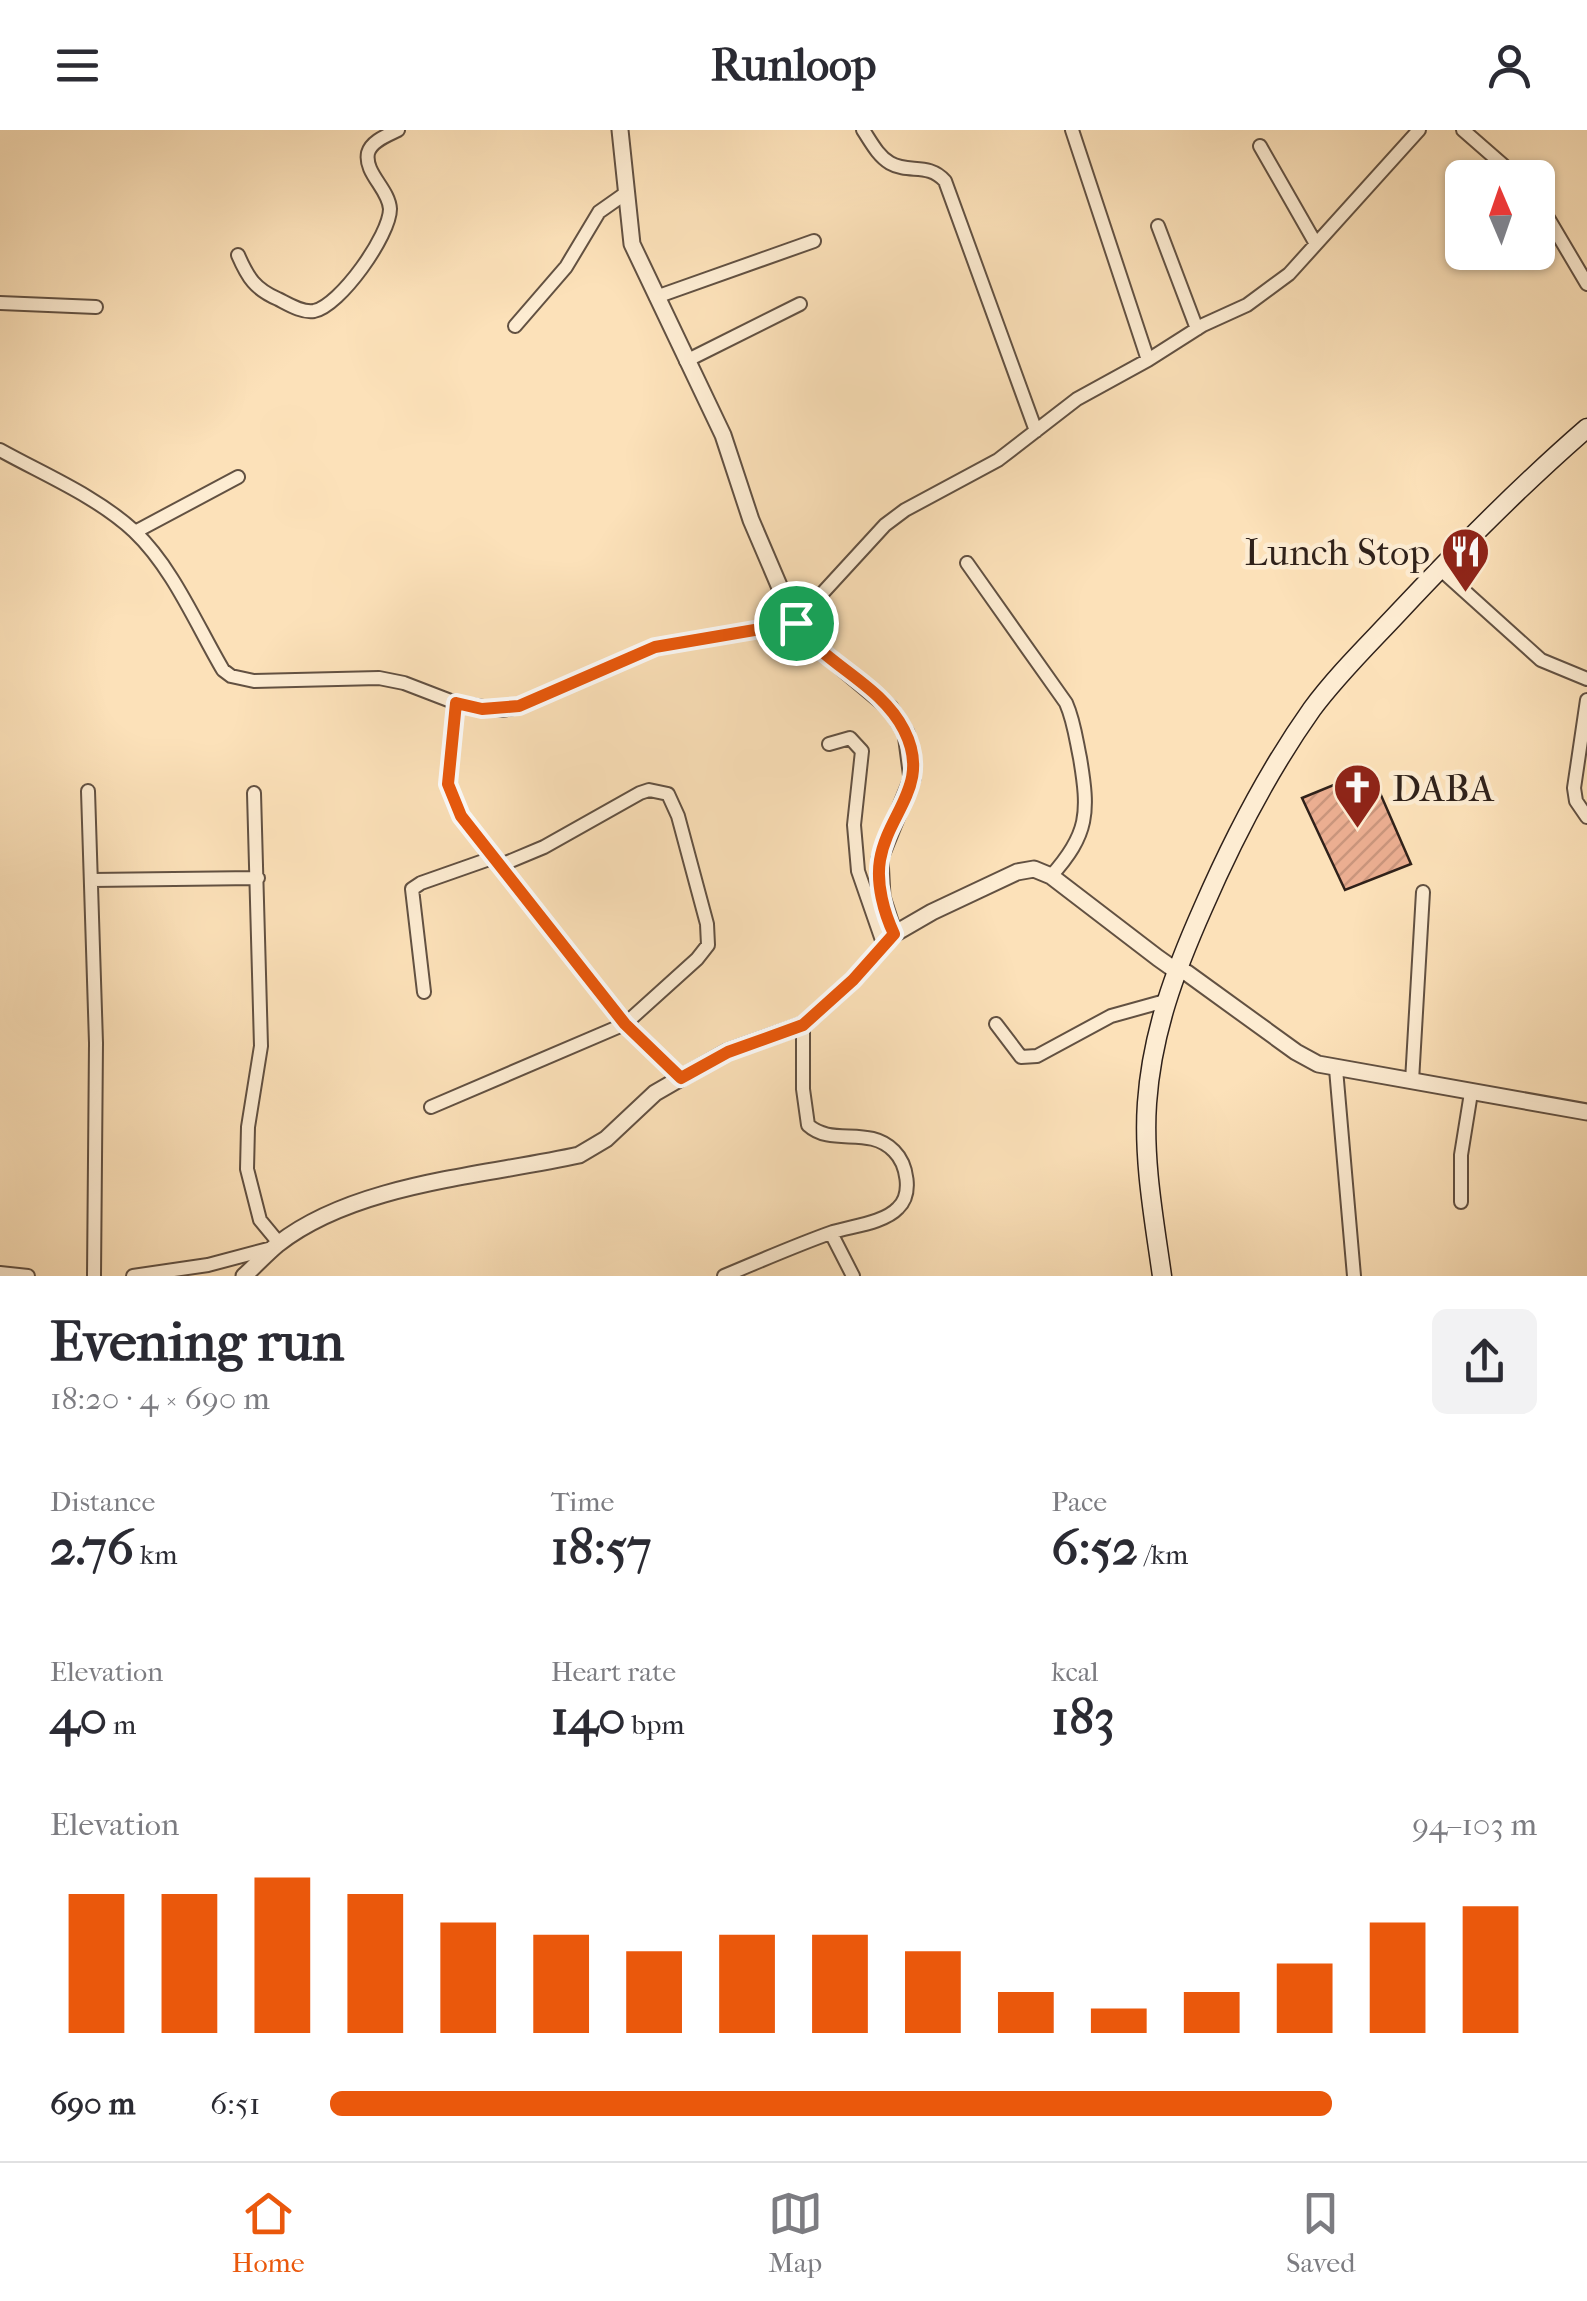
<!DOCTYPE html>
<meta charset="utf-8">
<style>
:root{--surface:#fff;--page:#f2f2f3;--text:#2b2b33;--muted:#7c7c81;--line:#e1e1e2;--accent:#ea580c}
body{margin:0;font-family:"IM FELL French Canon",serif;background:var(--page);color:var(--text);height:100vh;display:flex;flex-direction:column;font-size:38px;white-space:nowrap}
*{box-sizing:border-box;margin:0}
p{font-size:32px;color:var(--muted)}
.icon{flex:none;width:55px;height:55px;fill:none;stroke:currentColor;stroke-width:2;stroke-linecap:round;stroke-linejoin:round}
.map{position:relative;height:1146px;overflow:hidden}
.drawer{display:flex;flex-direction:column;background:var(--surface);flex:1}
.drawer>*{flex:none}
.needle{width:65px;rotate:358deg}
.tools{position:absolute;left:1445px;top:30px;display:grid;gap:20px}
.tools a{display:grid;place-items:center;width:110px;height:110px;border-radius:15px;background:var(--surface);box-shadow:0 2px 8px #0004;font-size:50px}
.pin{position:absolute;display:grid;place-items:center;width:85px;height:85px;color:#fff;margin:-42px;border:5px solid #fff;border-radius:50%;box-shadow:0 2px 10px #0007}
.round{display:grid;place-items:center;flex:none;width:105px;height:105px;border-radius:15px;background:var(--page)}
.summary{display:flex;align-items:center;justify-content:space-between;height:170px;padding:0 50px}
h1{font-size:55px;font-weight:800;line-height:75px}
.stats{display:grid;grid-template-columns:repeat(3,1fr);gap:15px;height:170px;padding:10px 50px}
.stats div{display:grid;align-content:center}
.stats b{font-size:50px;font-weight:800}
.stats small{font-size:28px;font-weight:400}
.stats p{font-size:28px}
.chart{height:280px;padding:20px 50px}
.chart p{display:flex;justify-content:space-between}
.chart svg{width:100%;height:180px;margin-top:10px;stroke:var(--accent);stroke-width:6}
ul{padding:0 50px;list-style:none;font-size:32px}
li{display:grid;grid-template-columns:160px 120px 1fr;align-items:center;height:75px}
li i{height:25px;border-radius:12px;background:var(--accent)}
header{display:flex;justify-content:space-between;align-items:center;height:130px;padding:0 50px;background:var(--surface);font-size:45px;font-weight:800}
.menu{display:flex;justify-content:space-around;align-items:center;height:140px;border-top:2px solid var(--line);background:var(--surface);font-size:28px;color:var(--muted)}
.menu a{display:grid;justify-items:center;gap:5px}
.menu .on{color:var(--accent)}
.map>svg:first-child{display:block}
.building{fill:url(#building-hatch);stroke:#2f211a;stroke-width:2.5}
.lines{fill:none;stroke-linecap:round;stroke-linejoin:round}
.minor-casing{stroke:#625142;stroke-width:16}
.tertiary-casing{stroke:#625142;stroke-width:19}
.secondary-casing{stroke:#2f211a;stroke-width:21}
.minor{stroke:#fdecd2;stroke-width:12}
.tertiary{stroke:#fdecd2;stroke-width:15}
.secondary{stroke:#fdecd2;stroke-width:18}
.route-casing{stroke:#fff;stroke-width:20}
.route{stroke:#ea580c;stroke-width:12}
.labels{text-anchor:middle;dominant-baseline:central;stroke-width:9;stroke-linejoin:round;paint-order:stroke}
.poi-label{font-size:38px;fill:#2f211a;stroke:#fdecd2;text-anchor:end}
</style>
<header><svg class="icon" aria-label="menu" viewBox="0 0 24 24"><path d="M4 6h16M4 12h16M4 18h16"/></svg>Runloop<svg class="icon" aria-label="person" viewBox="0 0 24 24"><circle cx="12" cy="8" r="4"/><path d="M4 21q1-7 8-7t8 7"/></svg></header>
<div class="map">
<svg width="1587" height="1146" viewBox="0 0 1587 1146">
<defs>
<pattern id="building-hatch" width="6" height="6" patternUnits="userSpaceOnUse" patternTransform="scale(2.5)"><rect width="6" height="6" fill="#ebae91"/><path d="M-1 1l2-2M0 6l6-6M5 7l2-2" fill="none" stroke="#ca957c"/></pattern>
</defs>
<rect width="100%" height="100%" fill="#fce1b9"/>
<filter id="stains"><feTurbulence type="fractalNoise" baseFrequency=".002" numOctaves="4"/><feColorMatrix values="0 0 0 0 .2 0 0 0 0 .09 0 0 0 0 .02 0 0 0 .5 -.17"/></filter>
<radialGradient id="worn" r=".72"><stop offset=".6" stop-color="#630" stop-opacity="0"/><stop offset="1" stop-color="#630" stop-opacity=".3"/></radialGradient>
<path class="building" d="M1370,640l41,94 -66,26 -43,-92z"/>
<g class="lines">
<defs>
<path id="minor" d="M863,0c8,12 15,26 27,33 19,11 38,-1 55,18l91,250
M1072,0l76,230
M1463,0l55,48
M1260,16l56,98
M1538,71l49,83
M1158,96l39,103
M238,125c10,23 17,34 40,44 10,5 24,14 36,12 26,-5 76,-76 76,-102 -1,-20 -26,-36 -22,-56 3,-12 20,-18 30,-23
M656,167l158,-56
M0,173l96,4
M515,196l51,-59 33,-55 27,-19
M686,231l114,-57
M0,320c45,25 96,46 134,81 39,37 62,93 89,139l8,6 23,5 125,-3 25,5 52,20 47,7 16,-3 136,-60 140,-24 90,-98 20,-15 93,-50 79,-61 71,-39 55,-35 44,-20 42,-31 130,-144
M135,402l103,-55
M967,433l99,140c8,18 10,36 14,55 9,54 9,76 -29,118
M1440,439l101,91 46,19
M1587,570l-13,88 2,13 11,16
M456,573l-8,81 13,32 164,208 56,54
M829,614l21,-6 12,13 -8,74 4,46 26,75
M88,661l8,252 -2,233
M254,663l7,253 -13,81 -1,42 13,51 19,23
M92,750l166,-2
M424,862l-12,-103 9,-6 74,-26
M996,894l25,33 16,-1 74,-40 54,-15
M1336,939l18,207
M1412,951l11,-189
M431,977l194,-83 72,-65 11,-14 -1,-21 -29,-108 -10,-22 -19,-4 -9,3 -96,54 -43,18
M1461,1072v-47l10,-62
M831,1103l22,43
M0,1143l28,3
M133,1146l75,-11 64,-17
M724,1146c36,-15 72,-31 109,-44 19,-6 51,-9 65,-24 15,-14 9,-44 -4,-57 -25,-26 -62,-4 -86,-26l-5,-36v-64"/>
<path id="tertiary" d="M620,0l12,114 91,191 28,85 44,103 15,18 80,67 16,25 6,46 -32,79 2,39 12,37
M244,1146c11,-10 22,-22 34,-32 78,-61 206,-68 301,-89l27,-16 49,-46 26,-15 46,-26 76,-27 50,-45 41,-46 38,-22 85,-40 17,-3 17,7 107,82 17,12 12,3 109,79 22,12 269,48"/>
<path id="secondary" d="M1162,1146c-8,-57 -19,-116 -15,-173 5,-71 28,-132 56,-195 30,-69 65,-137 109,-199 25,-34 57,-65 86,-96 60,-64 122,-127 189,-185"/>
</defs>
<use href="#minor" class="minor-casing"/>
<use href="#tertiary" class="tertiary-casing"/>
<use href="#secondary" class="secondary-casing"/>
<use href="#minor" class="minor"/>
<use href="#tertiary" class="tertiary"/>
<use href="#secondary" class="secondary"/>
</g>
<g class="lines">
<defs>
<path id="route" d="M796,493c28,42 84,60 108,107 28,55 -16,82 -24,130 -4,24 4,53 14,74l-41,46 -50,45 -75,27 -47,26 -56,-54 -164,-208 -13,-32 8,-81 26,6 37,-3 136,-59z"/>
</defs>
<use href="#route" class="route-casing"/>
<use href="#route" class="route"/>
</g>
<defs>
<symbol id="restaurant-pin" viewBox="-11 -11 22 30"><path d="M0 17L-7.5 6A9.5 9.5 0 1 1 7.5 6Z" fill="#8f2418" stroke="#fdecd2"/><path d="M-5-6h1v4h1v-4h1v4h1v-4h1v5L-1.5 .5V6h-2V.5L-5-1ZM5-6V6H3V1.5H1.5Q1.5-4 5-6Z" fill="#fff"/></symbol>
<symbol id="church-pin" viewBox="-11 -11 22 30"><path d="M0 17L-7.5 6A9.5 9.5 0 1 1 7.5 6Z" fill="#8f2418" stroke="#fdecd2"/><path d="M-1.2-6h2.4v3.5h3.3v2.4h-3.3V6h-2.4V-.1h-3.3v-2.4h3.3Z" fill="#fff"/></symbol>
</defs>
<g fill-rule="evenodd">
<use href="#restaurant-pin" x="1438" y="394" width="55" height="75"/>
<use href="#church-pin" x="1330" y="630" width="55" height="75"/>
</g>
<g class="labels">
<g class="poi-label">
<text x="1430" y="422">Lunch Stop</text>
<text x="1392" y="658" text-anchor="start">DABA</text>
</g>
</g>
<rect width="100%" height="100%" filter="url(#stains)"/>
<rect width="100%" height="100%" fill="url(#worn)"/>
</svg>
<div class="tools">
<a><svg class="needle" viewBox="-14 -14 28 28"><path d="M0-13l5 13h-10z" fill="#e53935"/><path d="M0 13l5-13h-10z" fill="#7c7c81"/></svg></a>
</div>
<div class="pin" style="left:796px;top:493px;background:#1e9e55"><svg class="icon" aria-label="arrive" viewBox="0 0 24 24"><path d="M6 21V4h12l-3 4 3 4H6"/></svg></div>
</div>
<section class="drawer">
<div class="summary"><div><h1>Evening run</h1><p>18:20 · 4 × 690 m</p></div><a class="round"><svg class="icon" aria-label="share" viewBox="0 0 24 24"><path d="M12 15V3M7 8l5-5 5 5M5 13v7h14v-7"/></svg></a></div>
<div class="stats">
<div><p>Distance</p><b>2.76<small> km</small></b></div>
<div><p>Time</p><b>18:57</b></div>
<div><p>Pace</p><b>6:52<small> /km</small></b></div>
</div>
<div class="stats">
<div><p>Elevation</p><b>40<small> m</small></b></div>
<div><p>Heart rate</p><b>140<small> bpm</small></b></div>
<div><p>kcal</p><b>183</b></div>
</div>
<div class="chart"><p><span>Elevation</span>94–103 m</p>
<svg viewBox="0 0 160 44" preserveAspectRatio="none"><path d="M5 44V10M15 44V10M25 44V6M35 44V10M45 44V17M55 44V20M65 44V24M75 44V20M85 44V20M95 44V24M105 44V34M115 44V38M125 44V34M135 44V27M145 44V17M155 44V13"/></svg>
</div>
<ul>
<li><b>690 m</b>6:51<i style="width:83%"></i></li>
</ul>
</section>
<nav class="menu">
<a class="on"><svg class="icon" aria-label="home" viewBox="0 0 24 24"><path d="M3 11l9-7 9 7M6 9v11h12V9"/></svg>Home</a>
<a><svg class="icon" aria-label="map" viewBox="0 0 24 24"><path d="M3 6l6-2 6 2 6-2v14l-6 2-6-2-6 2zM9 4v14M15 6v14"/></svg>Map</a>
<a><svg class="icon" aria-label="saved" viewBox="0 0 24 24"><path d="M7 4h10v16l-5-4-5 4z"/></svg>Saved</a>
</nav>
